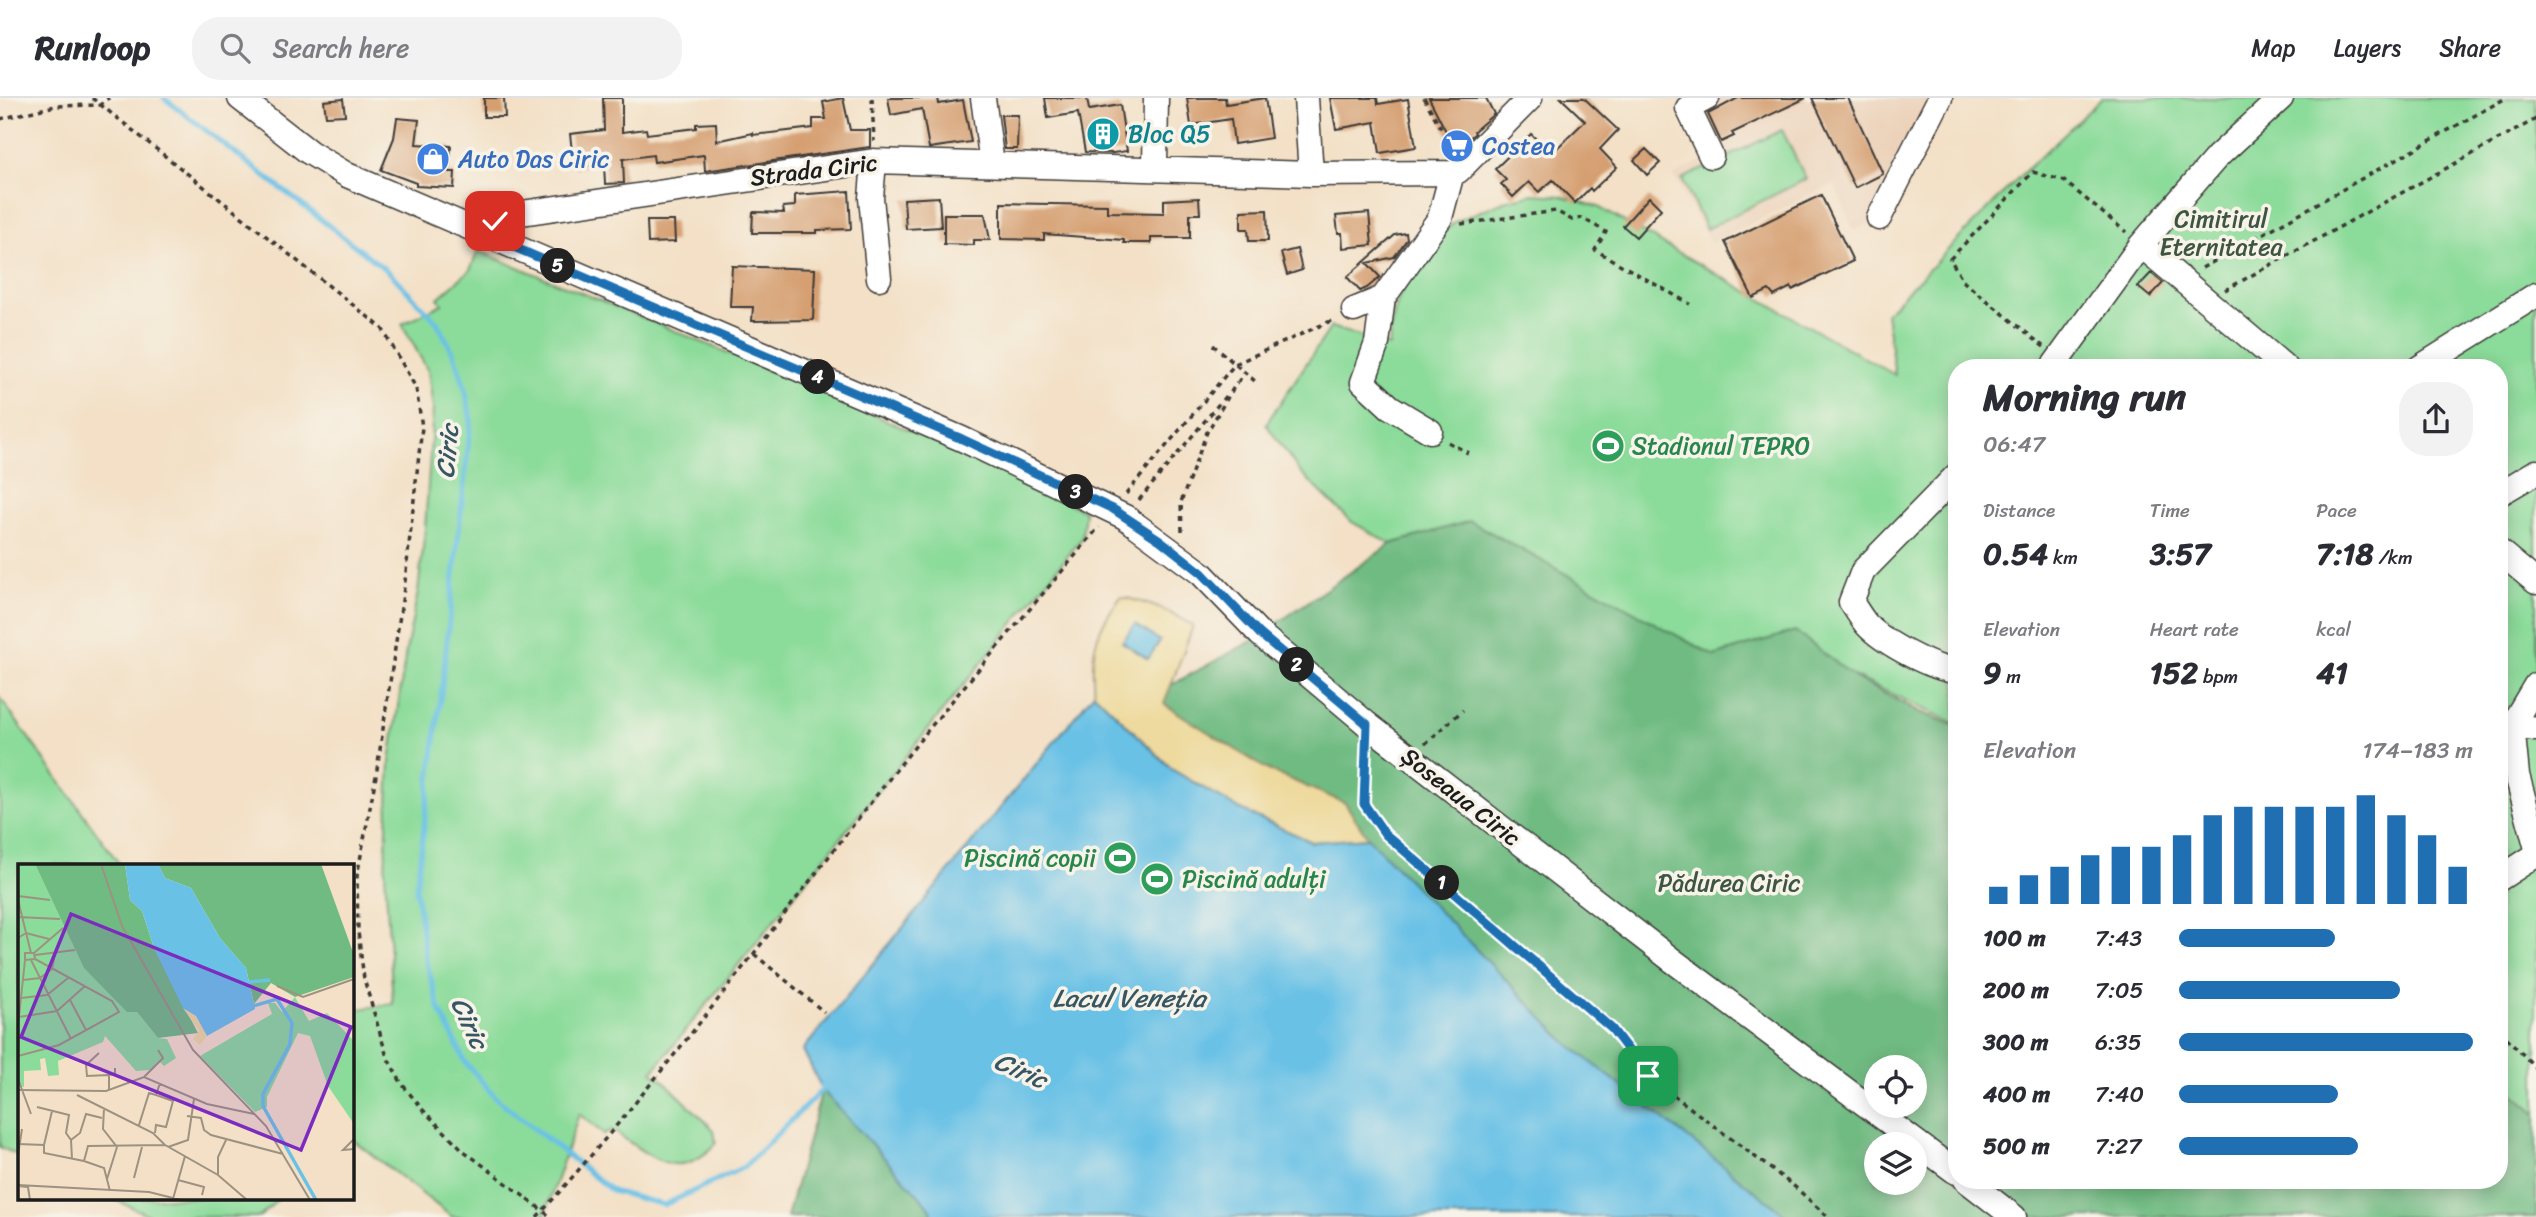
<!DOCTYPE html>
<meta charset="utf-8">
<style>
:root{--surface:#fff;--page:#f2f2f3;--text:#2b2b33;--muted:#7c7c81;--line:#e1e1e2;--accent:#1f6fb2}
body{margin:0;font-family:Sriracha,sans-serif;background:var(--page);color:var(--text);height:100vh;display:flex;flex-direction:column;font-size:26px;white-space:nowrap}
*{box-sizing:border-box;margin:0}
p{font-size:23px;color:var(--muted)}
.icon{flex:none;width:38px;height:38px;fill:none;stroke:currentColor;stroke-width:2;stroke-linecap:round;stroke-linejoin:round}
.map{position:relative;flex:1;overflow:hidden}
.sheet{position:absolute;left:1948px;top:261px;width:560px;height:830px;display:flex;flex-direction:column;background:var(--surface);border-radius:28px;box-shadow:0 4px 18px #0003}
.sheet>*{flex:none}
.tools{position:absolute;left:1864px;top:957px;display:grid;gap:14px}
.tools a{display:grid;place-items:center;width:63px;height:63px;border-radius:50%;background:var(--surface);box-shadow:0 4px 18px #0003;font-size:35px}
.pin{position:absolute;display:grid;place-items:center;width:60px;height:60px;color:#fff;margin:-30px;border-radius:14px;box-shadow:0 4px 10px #0006}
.km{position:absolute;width:35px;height:35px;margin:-18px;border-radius:50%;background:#222;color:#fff;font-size:19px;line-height:35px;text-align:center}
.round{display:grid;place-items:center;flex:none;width:74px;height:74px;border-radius:28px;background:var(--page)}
.headline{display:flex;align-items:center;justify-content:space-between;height:119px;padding:0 35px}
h1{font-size:38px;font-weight:700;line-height:52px}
.metrics{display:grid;grid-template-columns:repeat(3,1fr);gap:10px;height:119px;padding:7px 35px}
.metrics div{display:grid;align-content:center}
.metrics b{font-size:30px;font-weight:700}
.metrics small{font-size:19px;font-weight:400}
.metrics p{font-size:19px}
.chart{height:196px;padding:14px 35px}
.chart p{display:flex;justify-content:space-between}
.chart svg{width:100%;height:126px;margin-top:7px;stroke:var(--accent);stroke-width:6}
ul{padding:0 35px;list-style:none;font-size:23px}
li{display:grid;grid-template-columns:112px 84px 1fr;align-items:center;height:52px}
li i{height:18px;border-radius:9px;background:var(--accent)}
header{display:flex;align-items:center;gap:42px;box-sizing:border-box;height:98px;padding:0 35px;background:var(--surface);border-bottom:2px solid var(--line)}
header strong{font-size:33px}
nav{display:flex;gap:38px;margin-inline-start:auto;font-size:24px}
.search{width:490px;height:63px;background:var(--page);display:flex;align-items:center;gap:18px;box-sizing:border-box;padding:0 24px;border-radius:28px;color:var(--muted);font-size:26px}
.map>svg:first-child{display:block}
.built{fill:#ecd2b9}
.green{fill:#8bdb9a;stroke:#547c5b;stroke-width:2}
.forest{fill:#70bb82;stroke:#466c4f;stroke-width:2;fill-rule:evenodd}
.sand{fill:#eeda9e;stroke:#857b5d;stroke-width:2}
.water{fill:#69c1e6;stroke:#426e81;stroke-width:2}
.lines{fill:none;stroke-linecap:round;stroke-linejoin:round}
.stream{stroke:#69c1e6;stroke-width:5}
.building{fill:#d59f71}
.minor-casing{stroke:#3c3936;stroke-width:27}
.path{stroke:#3c3936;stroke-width:3.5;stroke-dasharray:5 5;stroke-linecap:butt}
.minor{stroke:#fff;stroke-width:24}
.route-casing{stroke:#fff;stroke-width:14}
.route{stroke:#1f6fb2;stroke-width:9}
.labels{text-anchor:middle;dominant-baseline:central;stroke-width:7;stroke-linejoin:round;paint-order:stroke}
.culture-label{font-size:24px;fill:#0d838f;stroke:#f7f3e8;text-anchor:start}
.shop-label{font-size:24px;fill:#366cbe;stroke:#f7f3e8;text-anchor:start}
.street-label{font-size:24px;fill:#1c1c1c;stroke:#f7f3e8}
.park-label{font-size:24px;fill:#3d5542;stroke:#f7f3e8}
.leisure-label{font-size:24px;fill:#27864d;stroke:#f7f3e8;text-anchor:start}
.water-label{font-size:26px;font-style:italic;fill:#375663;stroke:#f7f3e8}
.inset-river{fill:none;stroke:#69c1e6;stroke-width:3.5}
.inset-road{fill:none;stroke:#9d9282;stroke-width:2}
.view{fill:#7b2cbf;fill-opacity:0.15;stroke:#7b2cbf;stroke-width:3.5}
.inset-edge{fill:none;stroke:#1c1c1c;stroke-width:3.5}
</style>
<header>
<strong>Runloop</strong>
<div class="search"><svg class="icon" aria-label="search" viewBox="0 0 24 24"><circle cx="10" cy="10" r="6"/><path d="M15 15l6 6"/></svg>Search here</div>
<nav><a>Map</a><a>Layers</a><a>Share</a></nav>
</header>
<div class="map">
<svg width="2536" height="1119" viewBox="0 0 2536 1119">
<rect width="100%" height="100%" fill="#f7f3e8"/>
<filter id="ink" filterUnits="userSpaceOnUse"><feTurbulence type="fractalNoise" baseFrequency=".0143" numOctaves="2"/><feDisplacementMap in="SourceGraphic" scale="14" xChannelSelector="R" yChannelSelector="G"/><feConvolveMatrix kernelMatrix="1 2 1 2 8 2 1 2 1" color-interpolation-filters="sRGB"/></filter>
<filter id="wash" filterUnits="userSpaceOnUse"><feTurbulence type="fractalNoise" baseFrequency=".00686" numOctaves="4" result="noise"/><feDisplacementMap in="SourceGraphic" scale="28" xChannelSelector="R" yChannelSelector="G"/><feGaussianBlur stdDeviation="1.57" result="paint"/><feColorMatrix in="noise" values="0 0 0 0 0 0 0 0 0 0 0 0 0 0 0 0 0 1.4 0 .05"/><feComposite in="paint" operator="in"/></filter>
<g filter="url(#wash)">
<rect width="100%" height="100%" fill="#f3e0c6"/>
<path class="built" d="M1707,0h233l-61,120 -25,13 -20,-47 -124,59 -36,-68 37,-19 -23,-48z"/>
<path class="green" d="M2102,0h434v1016l-31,-28 -6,-21v-697h-543v356l-107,-50 -54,-43 -81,25 -244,-134 -79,22 -39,-22 -52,-50 -34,-48 65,-97 58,19 2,-21 9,-31 32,-50 22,-22 50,-21 29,-7 29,2 36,11 297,168 -9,-62 135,-138z
M1782,32l24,49 -100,50 -24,-50z
M478,153c204,82 408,165 607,260l-3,27 -430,534 11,8 51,50 2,14c-40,41 -66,11 -104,-14l-8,4 -25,-20 -35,103h-92l-100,-78v-129l41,-6 -8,-132 5,-110 16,-111 12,-59 7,-63 8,-120 -5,-38 -26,-47 40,-20 -4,-6 32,-28z
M0,600l120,167h-101v291l-19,-9z
M111,1100h168l-19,19h-107z"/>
<path class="forest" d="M1470,423l244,135 81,-25 62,48 63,33 36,14v454h543v-119l9,28 28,24v104h-748l-221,-174 -199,-205 -23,-35 -77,-33 -104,-66 7,-19 81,-44 139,-97zM1876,970h38v38h-38zM1876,1046h38v39h-38z
M822,992l110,119v8h-145z"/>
<path class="sand" d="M1121,499c27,5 49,14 72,29l-29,78 104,66 77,33 23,35 -56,4 -71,-32 -68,-40 -79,-77c-4,-40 1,-64 27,-96z"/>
<path class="water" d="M1135,526l25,17 -12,18 -26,-17z
M1094,595l79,77 68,40 71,32 56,-4 199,205 221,174h-856l-1,-8 -109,-119 -19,-40z"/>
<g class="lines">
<path class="stream" d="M164,0l226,175 47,49 17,32 11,33 6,33 -29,266 -26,203 10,71 13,48 26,54 31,36 116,93 52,14 80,-38 78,-77 1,-6"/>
</g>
<g id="blocks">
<path class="building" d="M484,0h20l1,19h-21z
M603,0h19v34l24,-3 1,5 49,-6v-4l20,-1 1,18 36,-8v2l60,-7v-9h13l-3,-17 20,-4 7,32h20v17l-165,24 -1,-16 -50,7 -1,-7 -30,4 1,24 -19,1 -1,-20 -30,4 -4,-34 34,-4z
M888,0h50l1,6 24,-4 8,42 -42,6 -7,-39 -31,6z
M1045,0h42l2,12 31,-5 7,46 -14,2 -28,-1 -7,-39 -30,5z
M1187,0h38l1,6 39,-6 6,40 -37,6 -3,-25 -40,6z
M1330,0h47l1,6 30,-5 8,48 -36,6 -5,-31 -39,7z
M1429,0h57l8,16 -20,17 1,2 -19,18z
M1561,0h23l34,32 -18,19 17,18 -25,24 -2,-3 -15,15 -22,-23 -14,12 -10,-10 -16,15 -12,-13 5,-4 -11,-11 36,-35 20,20 34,-33z
M1738,0h68l-74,35 2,3 -13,6 -13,-28z
M1812,0h36l35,76 -28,14z
M343,1l2,16 -19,1 -2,-15z
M1001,17h17l-1,34h-12z
M397,20l22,2 -3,24 35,2 -2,26h6l-1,16 -38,-2v-3l-35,-13 13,-32z
M1646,51l14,14 -13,12 -13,-15z
M849,93l2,38 -34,1v3h-65l1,-21 31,1 -1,-6 12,-1v-11z
M1821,97l32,66 -61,29 -1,-3 -17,9 -5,-6 -16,8 -28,-56z
M939,99l2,30 -35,2 -2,-30z
M1649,99l12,12 -25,28 -13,-11z
M1199,100l1,16h-10v24h-39v5h-27v-3l-80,-6v6l-43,-1v-36l106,2v7l57,1v-13z
M1267,112l1,31h-19l-1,-12h-7v-18z
M1369,115l3,32 -29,3 -1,-15h-4l-2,-17z
M944,116h41l5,26h-16v5l-30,-1z
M647,123h27l1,21 -27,1z
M1406,135l1,6 -13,18 -27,6 13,14 -13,11 -7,3 -13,-14 48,-42z
M1297,151l5,21 -15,5 -6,-22z
M732,168l83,3 -2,51 -61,1 1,-14h-23z
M2151,175l12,10 -13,14 -12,-10z"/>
</g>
</g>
<g filter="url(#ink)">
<use href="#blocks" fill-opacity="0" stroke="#3c3936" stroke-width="2"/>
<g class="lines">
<defs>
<path id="minor" d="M240,0l69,54 38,23 615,264 163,78 76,56 59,61 107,90 305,236 284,212
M983,0l9,66
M1306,0l5,76
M1707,0l-19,10 23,48
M874,63l-3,37 8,80
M1155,69l1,-69
M1879,120l61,-120
M481,135l14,-12 20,-7 359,-53 437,13 141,-1 6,-2 72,-73
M2141,147l145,123
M1354,212l29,-12
M2052,270l89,-123 76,-88 64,-59
M2419,270l117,-73
M1430,333l-40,-24 -27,-25 14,-39 6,-45 57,-80 12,-45
M1956,378l-93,95 -12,31c5,7 10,16 16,23 17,18 66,44 89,46
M2499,396l37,-22
M2499,453l37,31
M2536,587l-24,40 5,50 19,70
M2499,626l37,5
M2499,781l37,-24
M1966,1082l48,37"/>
</defs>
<use href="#minor" class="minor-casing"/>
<path class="path" d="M92,0l290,230 34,60 6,39 -17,154 -29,195 -19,100 1,56 6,47 23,78 15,27 20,25 42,42 87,66
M872,0l2,43
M1424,0l29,51
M0,21l55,-13 45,-1 9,-7
M1461,126l95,-13 16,9 10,-2 24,14 -11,18 95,54
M2202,170l304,-170
M2225,192l311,-171
M1213,247l43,37
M2044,249l-80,-65 -14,-23 83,-87 31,9 62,51
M1238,284l7,-10
M1448,344l20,11
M1126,396l109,-130 100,-45
M1139,402l89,-107
M1182,433l-1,-29 26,-70 30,-50
M1425,646l38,-34
M1366,653l-2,53 21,30 227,195 36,47 147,111 33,30
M754,856l70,58
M2499,932l37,38
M537,1119c122,-135 230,-282 342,-425 70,-91 147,-177 220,-265"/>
<use href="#minor" class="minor"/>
</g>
</g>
<g class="lines" filter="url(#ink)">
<defs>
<path id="route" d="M495,123l-14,12 481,206 151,70 47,31 42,33 58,61 107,90 -3,80 21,30 227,195 36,47"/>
</defs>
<use href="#route" class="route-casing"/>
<use href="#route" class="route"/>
</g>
<defs>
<symbol id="building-disc" viewBox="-11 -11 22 22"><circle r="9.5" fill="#0f9aa8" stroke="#f7f3e8"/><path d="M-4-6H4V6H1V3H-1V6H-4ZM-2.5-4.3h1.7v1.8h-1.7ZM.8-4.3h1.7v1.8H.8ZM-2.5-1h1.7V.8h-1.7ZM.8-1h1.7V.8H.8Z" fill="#fff"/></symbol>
<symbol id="supermarket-disc" viewBox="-11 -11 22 22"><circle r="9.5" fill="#3f7fe0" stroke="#f7f3e8"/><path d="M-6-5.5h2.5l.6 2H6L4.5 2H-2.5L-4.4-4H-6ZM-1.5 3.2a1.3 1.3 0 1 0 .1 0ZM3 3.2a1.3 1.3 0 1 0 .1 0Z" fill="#fff"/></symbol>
<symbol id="shop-disc" viewBox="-11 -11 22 22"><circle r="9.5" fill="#3f7fe0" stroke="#f7f3e8"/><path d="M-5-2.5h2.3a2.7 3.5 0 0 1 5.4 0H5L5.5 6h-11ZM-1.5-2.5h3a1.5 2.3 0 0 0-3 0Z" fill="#fff"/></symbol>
<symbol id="stadium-disc" viewBox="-11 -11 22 22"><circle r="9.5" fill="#2e9e5b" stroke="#f7f3e8"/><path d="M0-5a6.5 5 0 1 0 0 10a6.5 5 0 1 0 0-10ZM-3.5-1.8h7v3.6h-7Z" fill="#fff"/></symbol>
</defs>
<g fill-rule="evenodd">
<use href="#building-disc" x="1084" y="17" width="38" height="38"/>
<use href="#supermarket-disc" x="1438" y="29" width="38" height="38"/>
<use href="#shop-disc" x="414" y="42" width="38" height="38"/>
<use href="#stadium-disc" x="1589" y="329" width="38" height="38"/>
<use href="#stadium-disc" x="1101" y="741" width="38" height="38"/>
<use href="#stadium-disc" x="1138" y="762" width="38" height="38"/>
</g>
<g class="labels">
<g class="culture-label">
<text x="1128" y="36">Bloc Q5</text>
</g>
<g class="shop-label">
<text x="1482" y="48">Costea</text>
<text x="458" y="61">Auto Das Ciric</text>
</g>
<g class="street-label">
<text transform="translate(814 72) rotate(-7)">Strada Ciric</text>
<text transform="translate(1461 699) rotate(38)">Șoseaua Ciric</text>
</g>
<g class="park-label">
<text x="2221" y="121">Cimitirul<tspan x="2221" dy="28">Eternitatea</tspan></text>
<text x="1729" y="785">Pădurea Ciric</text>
</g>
<g class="leisure-label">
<text x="1632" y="348">Stadionul TEPRO</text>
<text x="1096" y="760" text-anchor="end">Piscină copii</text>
<text x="1182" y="781">Piscină adulți</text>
</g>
<g class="water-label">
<text transform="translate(447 353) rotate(-85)">Ciric</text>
<text x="1129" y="900">Lacul Veneția</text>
<text transform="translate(470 925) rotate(65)">Ciric</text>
<text transform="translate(1021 972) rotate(24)">Ciric</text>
</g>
</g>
<g transform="translate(18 766)">
<rect width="336" height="336" fill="#f3e0c6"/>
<path d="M0,0h17l50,105 52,43 21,26 9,1 9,19 -12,8 -5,-5 -9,9 -14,1 -31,-35 -2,6 -45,19 1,14 -11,1 -3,-18 -5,1 1,11 -17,1v16l-6,-1zM277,133l14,24 18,-8 27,28v83l-26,-38 -18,-50 -12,-3 -31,64v10l-12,5 -55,-56 72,-42 -4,-11h7l7,9z" fill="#8bdb9a"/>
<path d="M17,0h90l5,36 12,11 12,37 44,85 -40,5 -21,-26h-10l-43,-44zM140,0h163l33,91v22l-59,20 -24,-14 -17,21 -8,-36 -26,-30 -29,-50 -26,-10z" fill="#70bb82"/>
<path d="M165,144l13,8 11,20 -7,9 -7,-6 6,-8z" fill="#eeda9e"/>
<path d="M107,0h33l7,14 26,10 29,50 26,30 9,41 -48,27 -11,-20 -13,-8 -29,-60 -12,-37 -12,-11z" fill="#69c1e6"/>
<path class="inset-river" d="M231,118l21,-2M235,142l24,-7 15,24 -2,21 -27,50v12l53,94"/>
<path class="inset-road" d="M83,0l21,62 71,124 73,76 44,74M0,32l32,4M0,36l13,53M0,53l42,2M0,74l8,-5 23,6M16,89l29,-25M17,91l40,-5M13,96l40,79M5,116l17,-2 12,-9 3,-15M259,122l26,11 51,-18M3,134l26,-3 21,-17M52,136l16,30M1,153l38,-6 28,-25M0,162l7,-66M0,192l41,-11 60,-33 -7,-11 -77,-42 -1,-6h-9v7l10,-1M68,212l23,-1M69,212l-1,-11 13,-12M126,213l19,-19 -5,-8M0,215l13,35M0,226l88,1 38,-14 63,27 47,10M91,227v-16l6,-1v-6M59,231l76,38 12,12M19,243l32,8 -3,18 5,7M86,244l-1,21 14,18 -10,32M169,252l14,2 3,12 7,5 72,19M121,261l10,-32 7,2 4,-12M137,269l1,-8 10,2 7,-26 -17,-6M336,275l-11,11 11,-1M0,280l26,1v8l40,8 4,-15 77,-1 53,30 29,25M26,281l8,-34M150,283l20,-7 6,-41M0,291l4,-26M54,295l-1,-19 9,-7 6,-19 16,4M66,297l20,7 6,23M200,311v-18l8,-17M116,314l8,-31M160,316l26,7 -2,8M0,321l131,7 32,8M0,322l10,1 2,13M155,335l12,-43"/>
<path class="view" d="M53,50l280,113 -50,123 -280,-113z"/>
<rect width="336" height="336" class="inset-edge"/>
</g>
</svg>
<div class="tools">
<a><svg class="icon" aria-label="locate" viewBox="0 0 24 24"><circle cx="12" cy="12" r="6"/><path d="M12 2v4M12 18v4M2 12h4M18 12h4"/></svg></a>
<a><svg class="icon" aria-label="layers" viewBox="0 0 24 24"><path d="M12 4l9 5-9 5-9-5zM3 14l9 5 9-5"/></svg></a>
</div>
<div class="pin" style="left:1648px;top:978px;background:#1e9e55"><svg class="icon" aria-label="arrive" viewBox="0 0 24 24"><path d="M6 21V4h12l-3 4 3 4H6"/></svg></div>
<div class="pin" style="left:495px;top:123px;background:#d93025"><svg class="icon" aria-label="check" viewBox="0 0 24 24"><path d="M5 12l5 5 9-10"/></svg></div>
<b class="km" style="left:1442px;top:785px">1</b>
<b class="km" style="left:1297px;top:567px">2</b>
<b class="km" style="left:1076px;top:394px">3</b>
<b class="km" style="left:818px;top:279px">4</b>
<b class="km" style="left:558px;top:168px">5</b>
<section class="sheet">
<div class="headline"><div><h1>Morning run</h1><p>06:47</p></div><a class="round"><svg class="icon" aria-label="share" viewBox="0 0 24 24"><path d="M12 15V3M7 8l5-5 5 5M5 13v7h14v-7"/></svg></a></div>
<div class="metrics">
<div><p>Distance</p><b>0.54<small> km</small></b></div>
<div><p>Time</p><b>3:57</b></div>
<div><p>Pace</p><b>7:18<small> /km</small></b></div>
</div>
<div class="metrics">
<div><p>Elevation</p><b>9<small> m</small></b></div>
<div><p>Heart rate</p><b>152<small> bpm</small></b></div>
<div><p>kcal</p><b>41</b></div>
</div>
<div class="chart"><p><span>Elevation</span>174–183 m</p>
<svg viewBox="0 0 160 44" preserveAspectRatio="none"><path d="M5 44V38M15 44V34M25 44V31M35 44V27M45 44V24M55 44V24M65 44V20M75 44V13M85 44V10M95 44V10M105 44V10M115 44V10M125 44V6M135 44V13M145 44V20M155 44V31"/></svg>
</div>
<ul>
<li><b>100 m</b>7:43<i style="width:53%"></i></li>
<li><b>200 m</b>7:05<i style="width:75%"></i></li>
<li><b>300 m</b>6:35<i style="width:100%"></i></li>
<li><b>400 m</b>7:40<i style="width:54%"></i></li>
<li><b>500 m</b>7:27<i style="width:61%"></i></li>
</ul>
</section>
</div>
